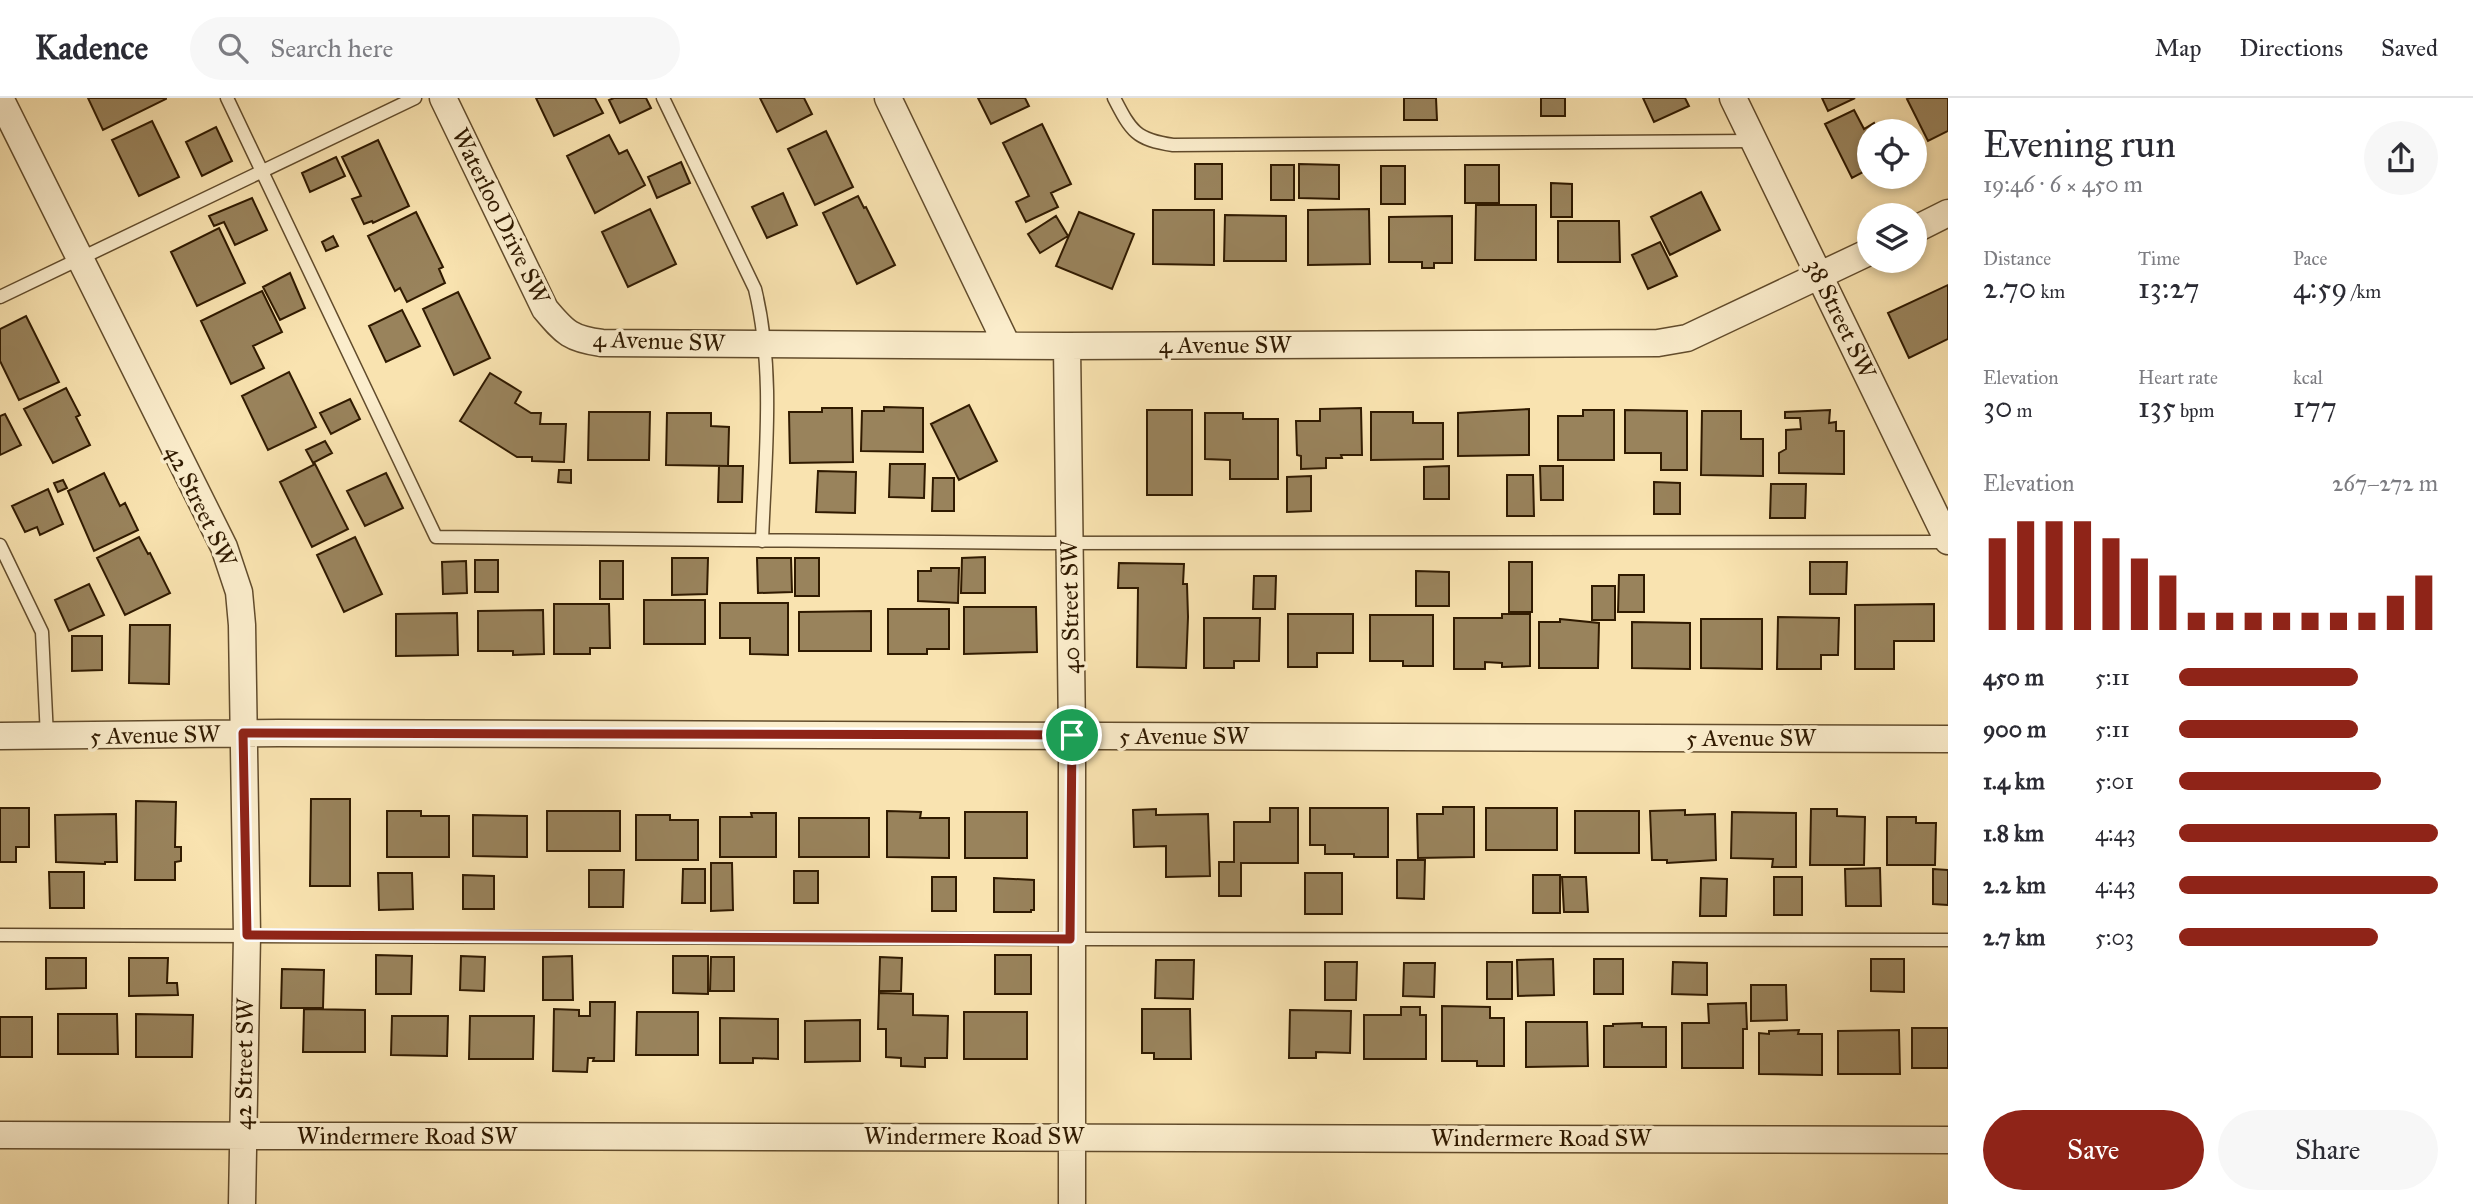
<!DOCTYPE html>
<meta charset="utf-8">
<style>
:root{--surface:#fff;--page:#f7f7f7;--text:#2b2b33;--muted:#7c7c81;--line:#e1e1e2;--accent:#8f2418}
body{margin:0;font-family:"IM FELL Great Primer",serif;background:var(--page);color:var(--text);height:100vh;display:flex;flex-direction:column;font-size:26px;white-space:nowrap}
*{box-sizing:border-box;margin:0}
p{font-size:23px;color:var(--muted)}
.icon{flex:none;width:38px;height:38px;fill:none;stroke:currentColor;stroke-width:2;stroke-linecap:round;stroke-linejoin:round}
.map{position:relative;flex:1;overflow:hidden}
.panel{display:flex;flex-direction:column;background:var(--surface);width:525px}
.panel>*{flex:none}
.controls{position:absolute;left:1857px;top:21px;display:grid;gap:14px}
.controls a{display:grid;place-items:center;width:70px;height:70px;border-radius:50%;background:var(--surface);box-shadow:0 4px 10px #0003;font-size:35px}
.pin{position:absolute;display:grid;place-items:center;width:60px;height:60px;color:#fff;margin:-30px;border:4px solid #fff;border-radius:50%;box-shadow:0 2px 7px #0007}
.round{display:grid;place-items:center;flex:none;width:74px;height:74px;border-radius:37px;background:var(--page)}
.headline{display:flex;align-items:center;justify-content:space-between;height:119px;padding:0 35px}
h1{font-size:38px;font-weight:600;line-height:52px}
.figures{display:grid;grid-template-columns:repeat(3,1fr);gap:10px;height:119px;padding:7px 35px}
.figures div{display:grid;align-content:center}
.figures b{font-size:30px;font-weight:600}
.figures small{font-size:19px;font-weight:400}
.figures p{font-size:19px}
.chart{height:196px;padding:14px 35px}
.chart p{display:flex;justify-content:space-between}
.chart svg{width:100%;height:126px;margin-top:7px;stroke:var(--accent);stroke-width:6}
.action{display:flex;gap:14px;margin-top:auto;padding:14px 35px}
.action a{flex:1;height:80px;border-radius:42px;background:var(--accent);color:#fff;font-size:28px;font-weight:600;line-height:80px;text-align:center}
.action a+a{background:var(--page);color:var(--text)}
ul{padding:0 35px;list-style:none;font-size:23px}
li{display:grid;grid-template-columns:112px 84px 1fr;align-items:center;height:52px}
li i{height:18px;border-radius:9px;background:var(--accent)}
header{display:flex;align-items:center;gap:42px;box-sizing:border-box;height:98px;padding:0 35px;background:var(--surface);border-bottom:2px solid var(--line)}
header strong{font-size:33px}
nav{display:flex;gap:38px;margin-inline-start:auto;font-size:24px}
.search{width:490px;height:63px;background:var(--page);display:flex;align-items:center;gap:18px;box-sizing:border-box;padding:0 24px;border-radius:38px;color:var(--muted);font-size:26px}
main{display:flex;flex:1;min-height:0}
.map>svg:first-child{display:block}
.building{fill:#99835c;stroke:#301a00;stroke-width:2}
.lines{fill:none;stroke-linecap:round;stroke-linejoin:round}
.lane-casing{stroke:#624c2c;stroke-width:15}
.street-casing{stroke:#624c2c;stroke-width:29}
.lane{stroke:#fbedcc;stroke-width:12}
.street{stroke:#fbedcc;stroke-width:26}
.route-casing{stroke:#fff;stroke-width:14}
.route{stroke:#8f2418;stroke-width:9}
.labels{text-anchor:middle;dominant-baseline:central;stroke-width:7;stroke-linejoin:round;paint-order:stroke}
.street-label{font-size:24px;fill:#301a00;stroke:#fbedcc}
</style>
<header>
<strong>Kadence</strong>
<div class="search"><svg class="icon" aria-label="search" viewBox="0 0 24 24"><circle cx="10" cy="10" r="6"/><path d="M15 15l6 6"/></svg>Search here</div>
<nav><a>Map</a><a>Directions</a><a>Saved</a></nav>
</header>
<main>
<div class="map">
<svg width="1948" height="1106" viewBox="0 0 1948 1106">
<rect width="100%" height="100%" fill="#f9e3b0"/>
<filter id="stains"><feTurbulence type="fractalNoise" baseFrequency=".00286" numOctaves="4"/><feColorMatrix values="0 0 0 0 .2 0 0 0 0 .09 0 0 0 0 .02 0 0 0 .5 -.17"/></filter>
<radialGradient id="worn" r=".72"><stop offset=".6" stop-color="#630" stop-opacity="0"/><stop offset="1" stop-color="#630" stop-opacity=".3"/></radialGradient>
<path class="building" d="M88,0h78v1l-63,31z
M536,0h59l8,15 -49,23z
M614,0h32l5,10 -31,15 -11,-23z
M760,0h44l8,16 -35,18z
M978,0h47l4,8 -38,18z
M1404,0h32l1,22h-33z
M1541,0h24v18h-24z
M1643,0h42l4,8 -35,16z
M1822,0h33l-27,13z
M1910,0h38v33l-20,10 -21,-42z
M1854,12l10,19 10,-6 4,8h-9v38l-17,9 -27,-54z
M152,23l27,56 -40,19 -27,-56z
M1042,26l29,60 -20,9 7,14 -32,15 -10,-20 13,-6 -26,-53z
M216,29l16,34 -30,15 -16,-34z
M826,33l27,56 -38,18 -27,-56z
M609,37l10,19 8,-4 18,35 -50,28 -28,-57z
M378,42l31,66 -36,17 -1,-2 -8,3 -12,-25 9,-3 -19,-39z
M336,59l9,19 -35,16 -8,-19z
M681,64l9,21 -33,15 -9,-21z
M1195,66h27v35h-27z
M1299,66l40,1v34l-40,-1z
M1271,67h23v35h-23z
M1465,67h34v38h-34z
M1381,68h24v38h-24z
M1551,85l21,1v33h-21z
M1701,94l19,38 -50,25 -19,-38z
M783,95l14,32 -30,13 -15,-31z
M858,98l6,12 2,-1 29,58 -38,19 -34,-71z
M252,100l15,32 -32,15 -11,-23 -10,4 -5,-10z
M1476,107h60v55h-61z
M650,111l26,55 -48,23 -26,-55z
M1369,111l1,55 -62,1v-55z
M1153,112h61v55l-61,-1z
M416,114l27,55 -4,2 6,14 -38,19 -7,-14 -5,3 -27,-55z
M1079,114l55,22 -22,55 -56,-23z
M1225,117l61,1v45h-62z
M1056,118l12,20 -28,17 -12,-19z
M1452,118v47h-18v5h-12v-6h-33v-45z
M1558,123h61l1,41h-62z
M219,130l26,55 -48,23 -26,-54z
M333,138l5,10 -12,5 -4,-9z
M1660,144l17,34 -29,13 -16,-34z
M290,175l15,35 -25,12 -17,-33z
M1948,187v54l-39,19 -21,-45z
M262,193l20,41 -29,14 11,22 -33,16 -30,-63z
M458,194l32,66 -36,17 -31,-66z
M402,212l18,36 -34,16 -17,-36z
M26,218l33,66 -40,18 -19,-39v-32z
M289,274l27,55 -48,23 -26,-54z
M490,275l31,19 -6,11 16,10h10l-1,11h26l-2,38 -32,-1v-4h-15l-57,-36z
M66,290l14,27 -4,2 14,28 -37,18 -29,-54z
M350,301l10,20 -29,15 -11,-21z
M969,307l28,56 -38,19 -28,-56z
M884,309l39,1v44l-62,-1 1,-40h22z
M822,310h30l1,54 -63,1 -1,-51h33z
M1361,310l1,47h-21l1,3h-16v10l-25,1v-13l-4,-1 -1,-34h24v-12z
M1529,311v46l-71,1v-43z
M1147,312h45v85h-45z
M1583,312h31v50h-56v-44h25z
M1625,312l62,1v59h-26v-17h-36z
M1830,312l-1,13 7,-1v9h8v43l-65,-1v-20l7,-4v-19l15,-1 -1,-11h-15v-6z
M1702,313h39v28h22v37l-62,-1z
M589,314h61l-1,48h-61z
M1371,314h42v11h30v36l-72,1z
M667,315h44v13l18,1 -1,39 -62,-1z
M1205,315h38v6h35v60h-48v-19l-25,-1z
M5,316l16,31 -21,10v-39z
M325,343l7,12 -19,10 -7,-13z
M315,366l33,65 -36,18 -32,-65z
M890,366h35l-1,34 -35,-1z
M719,368h24l-1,36h-24z
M1449,368v33h-25v-32z
M1540,368h23v34h-22z
M559,372h12v13l-13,-1z
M818,373l38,1 -1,41 -39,-1z
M104,375l16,33 5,-3 13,27 -44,21 -26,-60z
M386,375l17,35 -38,18 -18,-35z
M1507,377h26l1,41h-27z
M1311,378v35l-24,1v-35z
M933,380h21v33h-22z
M63,382l4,8 -9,4 -4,-9z
M1654,384l26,1v31h-26z
M1771,386h35l-1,34h-35z
M48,391l15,35 -23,11 -3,-8 -12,5 -13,-26z
M139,439l9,17 2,-1 20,40 -45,22 -28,-57z
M355,439l27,57 -38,18 -27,-57z
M985,459v36h-24l1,-35z
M672,460h36l-1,36 -35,1z
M757,460h34l1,34 -34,1z
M795,460h24v38h-24z
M475,462h23v32h-23z
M466,463l1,32 -24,1 -1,-32z
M600,463h23v38h-23z
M1509,464h23v50h-23z
M1810,464h37l-1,32h-36z
M1119,465l65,1 -1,20h4l1,33 -2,51 -49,-1 1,-79h-20z
M931,470h28l-1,35 -40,-2v-30h13z
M1416,473l33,1v34h-33z
M1619,477h25v37h-26z
M1254,478h22l-1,33h-22z
M89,486l15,31 -35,16 -14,-31z
M1592,488h23v34h-23z
M644,502h61v44h-61z
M720,505h68v52l-38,-1v-16h-30z
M554,506h55l1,44h-20v6h-36z
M1934,506v37h-40v28h-39v-64z
M964,509h72l1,45 -73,2z
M888,511h61v40h-22v5h-39z
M543,512l1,44 -31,1v-4h-35v-40z
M871,513v40h-72v-39z
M457,515l1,42 -62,1v-42z
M1288,516h65v39h-36v14h-29z
M1502,516h28v52l-28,1v-4l-17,-1v7h-31v-51h48z
M1370,517h63v51h-30v-5h-33z
M1778,519l61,1 -1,37h-17v14h-44z
M1204,520h56l-1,43h-25v7h-30z
M1560,521l39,4 -1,45h-59v-46h21z
M1701,521h61v50l-61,-1z
M1632,524l58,1v46l-58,-1z
M130,527h40l-1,59 -40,-1z
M72,538h30v34l-30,1z
M311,701h39v87h-40z
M136,703l40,1 -1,45h6v14l-6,1v18h-40z
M1443,709h31v50l-56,1 -1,-44h26z
M0,710h29v39h-13v15h-16z
M1270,710h28v55h-57v33h-22v-34h15v-40h36z
M1310,710h78v49h-34v-3h-29v-9h-15z
M1486,710h71v42h-71z
M1156,711v6l52,-1 2,62 -44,1v-31l-32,1 -1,-37z
M1811,711h26v7l28,1 -1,48h-54z
M1685,712v5l30,-1 1,46 -49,3v-3h-15l-2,-49z
M387,713h34v5h28v41h-62z
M547,713h73v40h-73z
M887,713l34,1 -1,6h29v40l-62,-1z
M1575,713h64v42h-64z
M965,714h62v46h-62z
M1732,714l64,1v54h-24l1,-8 -42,-1z
M751,715h25v44h-56v-40h32z
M116,716l1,48h-12v2l-49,-2 -1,-47z
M473,717l54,1v41l-54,-1z
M636,717h34v5h28v40h-62z
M1887,719h29v6h20l-1,42h-48z
M799,720h70v39h-70z
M1397,762h28l-1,39 -27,-1z
M711,765h21l1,47 -22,1z
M1880,770l1,38h-35l-1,-37z
M683,771h22v34h-23z
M1933,771l15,1v35l-15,-1z
M589,772h35l-1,37h-34z
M794,773h24v32h-24z
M49,774h35v36h-34z
M378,775h34l1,36 -34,1z
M1305,775h37v41h-37z
M463,777l31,1v33h-31z
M1533,777h27v38h-27z
M932,779h24v34h-24z
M1562,779h24l2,35h-24z
M1774,779h28v38h-28z
M994,780l40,2v30h-3v2h-37z
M1701,780l26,1 -1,37h-26z
M376,857l36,1 -1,38h-35z
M995,857h36v39h-36z
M461,858l24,1 -1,34 -24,-1z
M572,858l1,44h-30v-43z
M673,858h35v38l-35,-1z
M711,859h23v34h-24z
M880,859l22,1 -1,33h-22z
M46,860h40v30l-40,1z
M129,860h39l-1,25h10l1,12 -49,1z
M1553,861l1,36 -36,1 -1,-36z
M1594,861h29v35h-29z
M1871,861h33v33l-33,-1z
M1156,862h38l-1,39 -38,-1z
M1325,864h32l-1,38h-31z
M1487,864h25v37h-25z
M1673,864l34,1v32l-35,-1z
M1404,865h31l-1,34 -31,-1z
M282,871l42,1 -1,38h-42z
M1751,887h35l1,35 -36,1z
M879,895l34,1v21l35,1 -1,42h-22v9l-24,-1v-8l-15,-1v-28h-8z
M590,904h25l-1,59h-21l1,-3h-6l-1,14 -34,-1 1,-62 25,1v6h11z
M1746,905l1,26h-4v39h-61v-45h27l-1,-19z
M1442,908l48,1v11h14v48h-27v-5h-35z
M1401,909h19v8h6v44h-62v-44h37z
M304,911l61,1v42h-62z
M1142,911h48l1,50h-37v-6h-12z
M1290,912l61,1 -1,42 -34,-1v6h-27z
M637,914h61v43h-62z
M964,914h63v47h-63z
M58,916h59l1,40h-60z
M136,916l57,1 -1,42h-56z
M392,918h56l-1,40 -56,-1z
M470,918h64l-1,43h-64z
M0,919h32v40h-32z
M720,920l58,1v40l-25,-1v5h-33z
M860,922v41l-55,1v-41z
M1526,924h61l1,44 -62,1z
M1642,925v4h24v40h-62v-41h9v-2z
M1912,930h36v40h-36z
M1799,932l-1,4h24v41l-63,-1v-41l10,1v-3z
M1899,932l1,44h-62v-43z"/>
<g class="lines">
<defs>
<path id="lane" d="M227,0l209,439 610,6 902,-1
M663,0l92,191c20,82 10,168 7,252
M1114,0c17,33 22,42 59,47l581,-4
M0,199l415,-199
M0,447l42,87 5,105
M0,837l1095,4 853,1"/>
<path id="street" d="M0,0l224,449 15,45 3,33 5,310 -5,269
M443,0l102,211c20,24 26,30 57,34l465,3 591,-3 29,-5 182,-86
M888,0l119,247
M1733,0l215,443
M1914,132l34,-17
M1067,248l5,389v469
M0,638l279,-3 1669,6
M0,1037l1948,5"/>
</defs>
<use href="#lane" class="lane-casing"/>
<use href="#street" class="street-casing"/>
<use href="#lane" class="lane"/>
<use href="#street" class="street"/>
</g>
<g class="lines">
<defs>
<path id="route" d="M243,635l829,2 -2,204 -823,-4z"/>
</defs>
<use href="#route" class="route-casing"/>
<use href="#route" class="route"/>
</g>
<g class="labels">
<g class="street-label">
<text transform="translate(501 118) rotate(64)">Waterloo Drive SW</text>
<text transform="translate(1841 221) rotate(64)">38 Street SW</text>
<text transform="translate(659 243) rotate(2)">4 Avenue SW</text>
<text x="1225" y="247">4 Avenue SW</text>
<text transform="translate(201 408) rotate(64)">42 Street SW</text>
<text transform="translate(1070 509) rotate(-91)">40 Street SW</text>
<text transform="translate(155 637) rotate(-1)">5 Avenue SW</text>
<text x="1184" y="638">5 Avenue SW</text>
<text x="1751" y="640">5 Avenue SW</text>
<text transform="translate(244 966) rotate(-89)">42 Street SW</text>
<text x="407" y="1038">Windermere Road SW</text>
<text x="974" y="1038">Windermere Road SW</text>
<text x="1541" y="1040">Windermere Road SW</text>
</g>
</g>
<rect width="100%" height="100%" filter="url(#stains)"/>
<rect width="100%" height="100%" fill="url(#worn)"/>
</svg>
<div class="controls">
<a><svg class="icon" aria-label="locate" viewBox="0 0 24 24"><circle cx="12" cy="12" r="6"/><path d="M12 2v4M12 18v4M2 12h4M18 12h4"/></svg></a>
<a><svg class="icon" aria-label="layers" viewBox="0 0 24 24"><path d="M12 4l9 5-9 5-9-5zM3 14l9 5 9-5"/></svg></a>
</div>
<div class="pin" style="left:1072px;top:637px;background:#1e9e55"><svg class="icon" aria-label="arrive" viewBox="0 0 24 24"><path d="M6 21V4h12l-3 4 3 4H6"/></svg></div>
</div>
<section class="panel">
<div class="headline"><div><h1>Evening run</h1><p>19:46 · 6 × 450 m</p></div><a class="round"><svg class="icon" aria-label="share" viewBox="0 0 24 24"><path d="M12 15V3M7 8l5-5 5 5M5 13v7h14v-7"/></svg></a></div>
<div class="figures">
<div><p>Distance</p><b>2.70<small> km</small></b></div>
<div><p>Time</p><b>13:27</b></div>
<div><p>Pace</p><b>4:59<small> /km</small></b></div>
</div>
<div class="figures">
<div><p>Elevation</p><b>30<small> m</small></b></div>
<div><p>Heart rate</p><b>135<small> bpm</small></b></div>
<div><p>kcal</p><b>177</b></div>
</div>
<div class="chart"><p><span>Elevation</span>267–272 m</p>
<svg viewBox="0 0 160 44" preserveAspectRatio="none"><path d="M5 44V12M15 44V6M25 44V6M35 44V6M45 44V12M55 44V19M65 44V25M75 44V38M85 44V38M95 44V38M105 44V38M115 44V38M125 44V38M135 44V38M145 44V32M155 44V25"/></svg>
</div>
<ul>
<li><b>450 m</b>5:11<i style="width:69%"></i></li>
<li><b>900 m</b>5:11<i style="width:69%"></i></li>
<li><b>1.4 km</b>5:01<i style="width:78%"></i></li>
<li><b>1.8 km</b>4:43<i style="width:100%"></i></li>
<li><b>2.2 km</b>4:43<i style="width:100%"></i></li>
<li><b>2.7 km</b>5:03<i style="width:77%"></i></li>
</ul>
<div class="action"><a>Save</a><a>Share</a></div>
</section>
</main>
